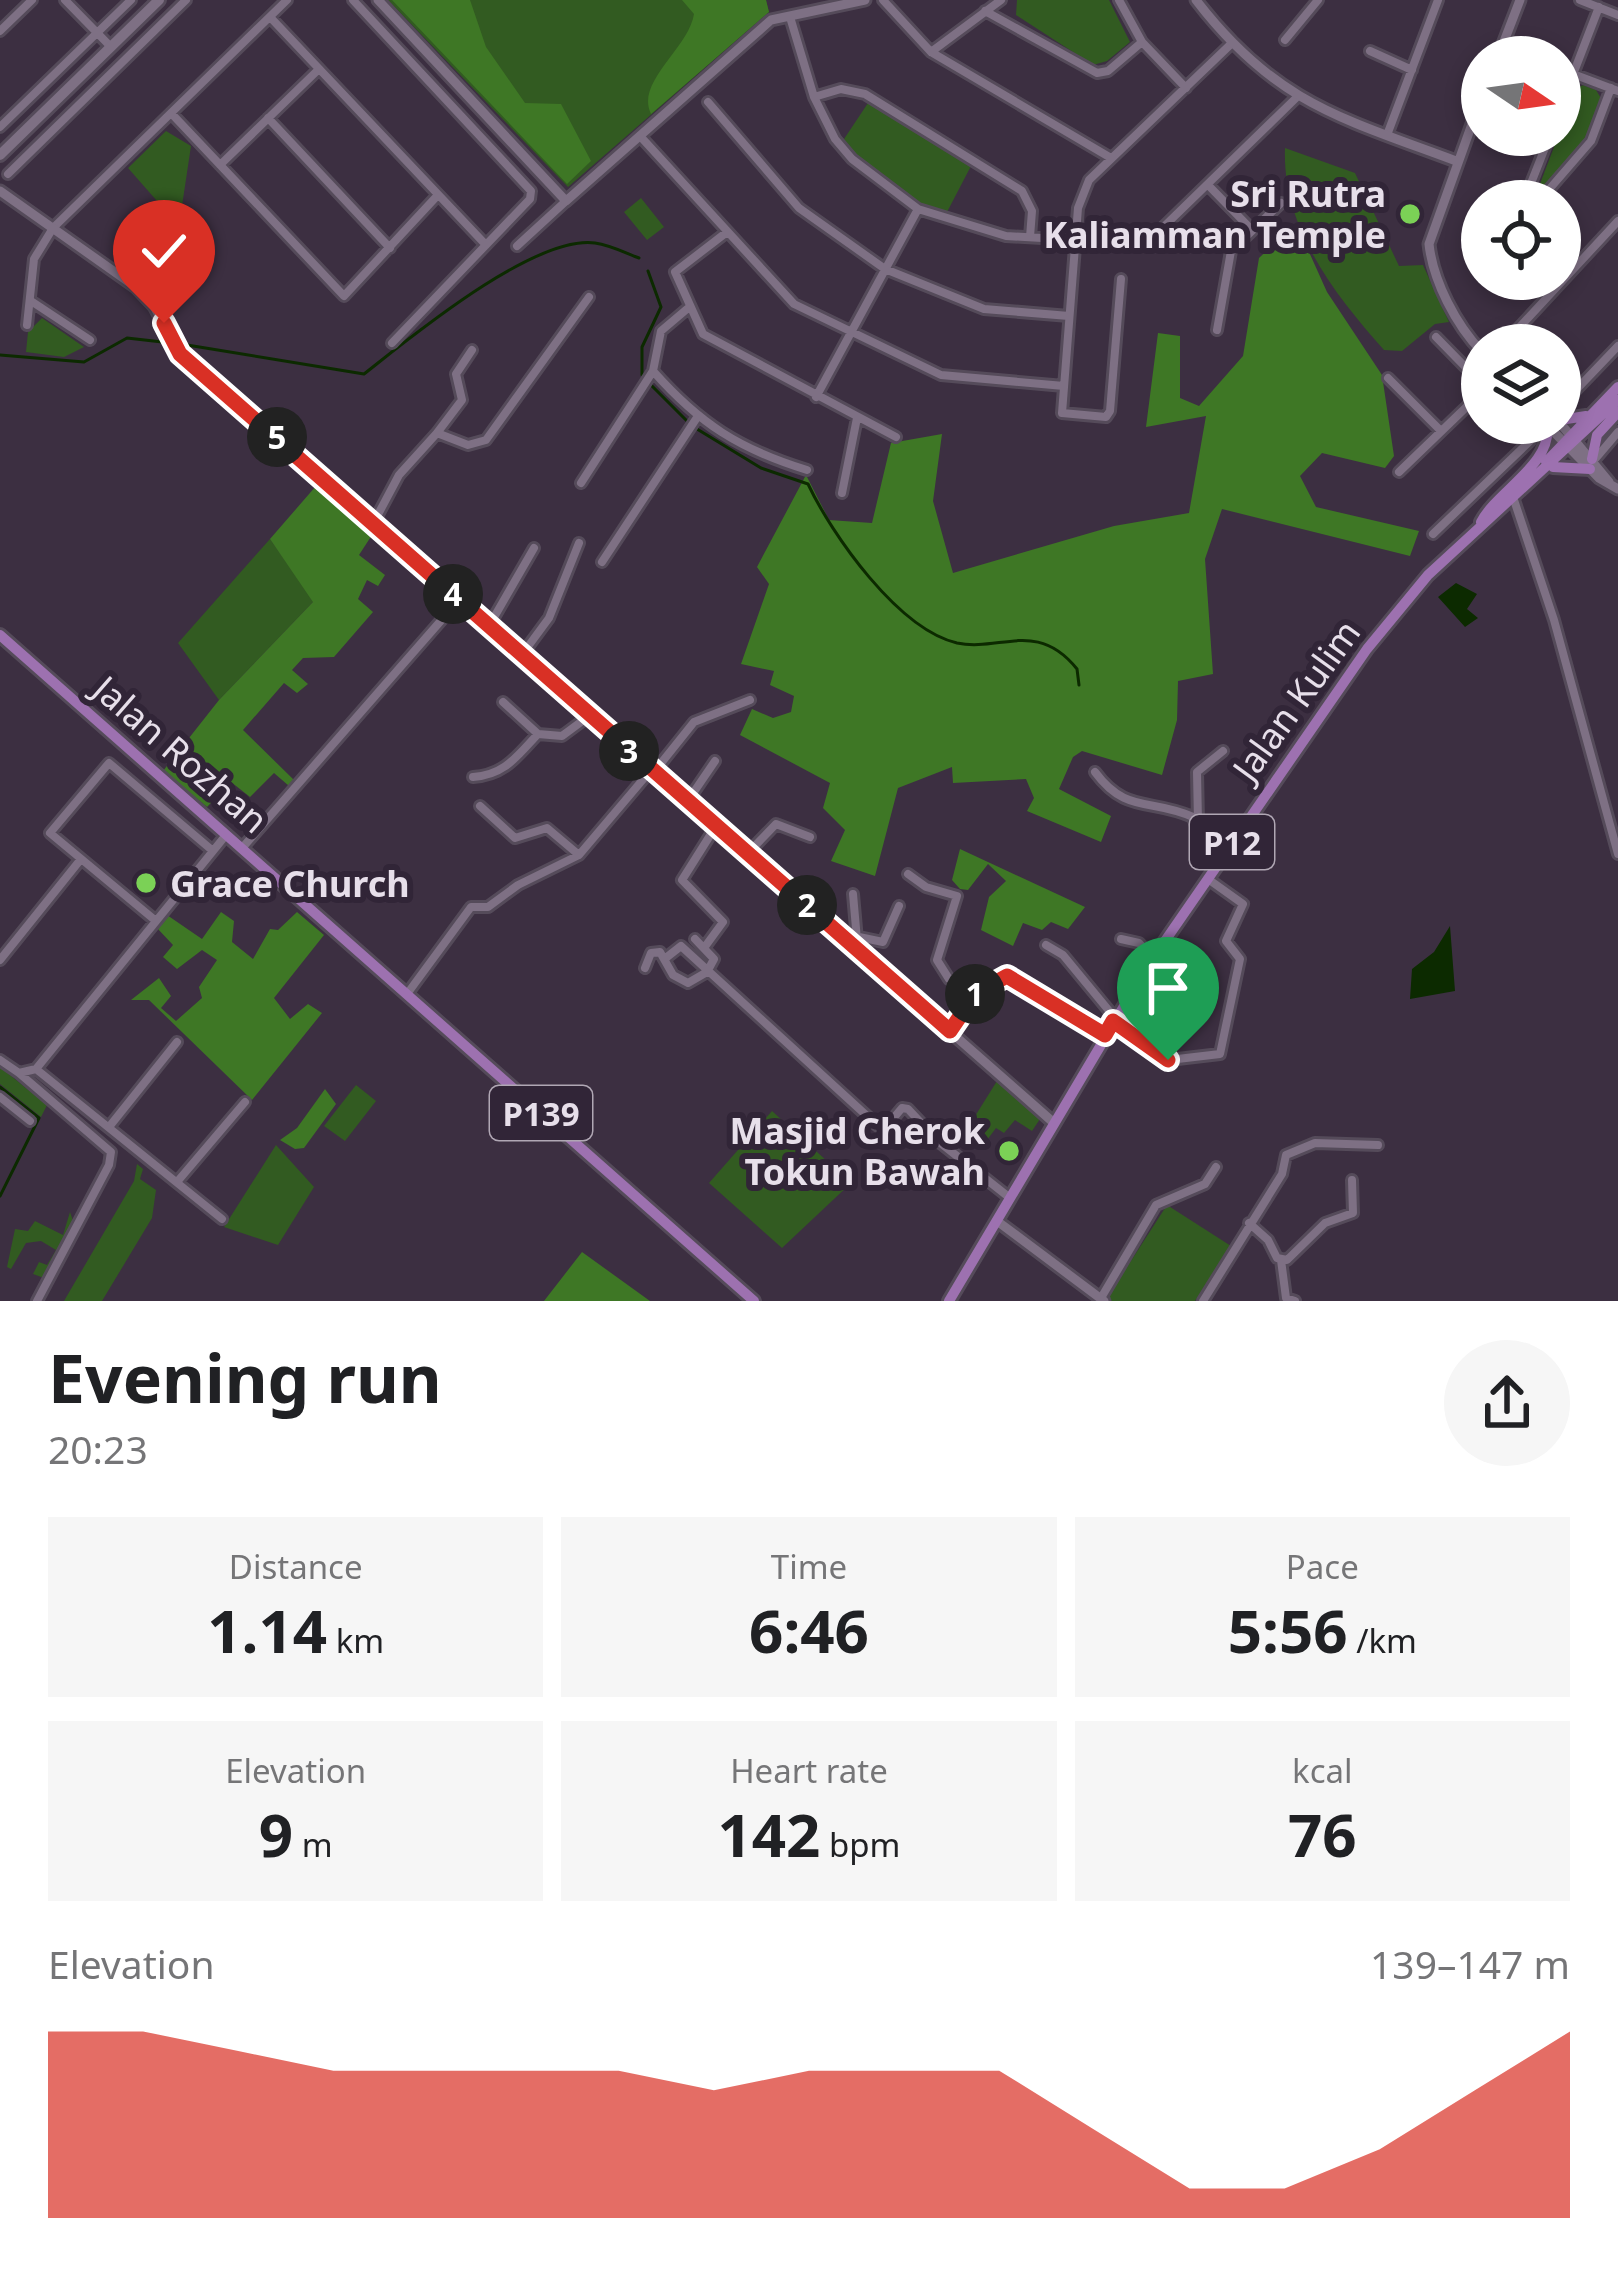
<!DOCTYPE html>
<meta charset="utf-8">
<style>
:root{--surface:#fff;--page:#f6f6f6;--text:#202124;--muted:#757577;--accent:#d93025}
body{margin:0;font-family:"Noto Sans",sans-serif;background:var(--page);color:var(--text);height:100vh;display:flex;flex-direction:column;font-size:45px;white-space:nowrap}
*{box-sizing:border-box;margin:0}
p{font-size:39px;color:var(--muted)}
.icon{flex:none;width:66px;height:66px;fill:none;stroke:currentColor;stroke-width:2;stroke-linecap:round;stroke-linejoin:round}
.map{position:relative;height:1301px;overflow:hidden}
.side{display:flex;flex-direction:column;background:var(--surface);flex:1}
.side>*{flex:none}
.needle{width:78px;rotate:103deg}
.tools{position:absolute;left:1461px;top:36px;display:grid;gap:24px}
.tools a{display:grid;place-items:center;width:120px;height:120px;border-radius:50%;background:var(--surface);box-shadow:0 6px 18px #0003;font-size:60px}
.pin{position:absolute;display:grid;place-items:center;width:102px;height:102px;color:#fff;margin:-123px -51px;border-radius:50% 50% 50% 0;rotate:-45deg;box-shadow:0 0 12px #0007}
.pin .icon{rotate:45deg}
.km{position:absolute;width:60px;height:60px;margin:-30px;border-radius:50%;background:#222;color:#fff;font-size:33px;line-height:60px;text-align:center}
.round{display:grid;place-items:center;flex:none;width:126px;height:126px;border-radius:63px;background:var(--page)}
.headline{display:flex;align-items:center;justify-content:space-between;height:204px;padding:0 48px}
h1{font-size:66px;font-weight:700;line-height:90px}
.stats{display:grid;grid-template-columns:repeat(3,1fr);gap:18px;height:204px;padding:12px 48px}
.stats div{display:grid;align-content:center;border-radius:0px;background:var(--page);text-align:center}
.stats b{font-size:60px;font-weight:700}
.stats small{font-size:33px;font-weight:400}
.stats p{font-size:33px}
.chart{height:336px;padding:24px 48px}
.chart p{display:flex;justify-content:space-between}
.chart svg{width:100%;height:216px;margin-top:12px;fill:var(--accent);opacity:.7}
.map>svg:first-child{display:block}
.green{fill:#325b21}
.forest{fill:#3e7725}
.water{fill:#0c2a00}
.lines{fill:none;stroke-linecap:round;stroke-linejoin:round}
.stream{stroke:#0c2a00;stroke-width:3}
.minor-casing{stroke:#554b5a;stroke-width:14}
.tertiary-casing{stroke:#554b5a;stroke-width:15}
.secondary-casing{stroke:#554b5a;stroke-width:16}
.primary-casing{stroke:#554b5a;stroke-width:16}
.minor{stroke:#7e7084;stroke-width:8}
.tertiary{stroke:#7e7084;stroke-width:9}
.secondary{stroke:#7e7084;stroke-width:10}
.primary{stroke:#9d71b0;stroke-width:10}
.route-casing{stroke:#fff;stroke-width:24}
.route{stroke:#d93025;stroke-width:15}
.poi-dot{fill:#7bd156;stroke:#312537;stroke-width:4.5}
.labels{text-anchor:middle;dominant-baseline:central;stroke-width:12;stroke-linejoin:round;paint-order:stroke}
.shield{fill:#312537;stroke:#b0a7b4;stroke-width:3}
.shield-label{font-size:33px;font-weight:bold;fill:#e7dfea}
.poi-label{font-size:36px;font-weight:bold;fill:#e7dfea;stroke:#312537;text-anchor:end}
.street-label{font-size:36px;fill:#e7dfea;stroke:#312537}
</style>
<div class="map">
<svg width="1618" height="1301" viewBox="0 0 1618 1301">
<rect width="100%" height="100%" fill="#3c2f41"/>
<path class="green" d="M388,0h378l3,12 -201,175z
M1017,0h92l21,42 -23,19 -14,4 -77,-50z
M1583,85l13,5 6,10 -14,39 -53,58 41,-108z
M868,103l103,63 -25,48c-38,-12 -80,-42 -102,-75z
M166,131l25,15 -12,80 -51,-58z
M1285,148l70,25 44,93 24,-1 26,57 -14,2 -33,27 -18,-1c-50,-56 -102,-123 -99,-202z
M641,198l23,29 -17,13 -23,-28z
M42,318l42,29 -20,10 -38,-5 2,-20z
M270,539l44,62 -95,99 -41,-57z
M0,1067l47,38 -6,12 -41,-33z
M997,1081l43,38 -8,12 -17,-11 -11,13 -8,-5 -9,12 -20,-11z
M356,1085l20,16 -31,40 -21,-15z
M772,1111l79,72 -69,65 -73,-65z
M276,1145l38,42 -36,58 -54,-18z
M137,1164l6,5 -3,10 16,11 -4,28 -50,83h-38l70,-120z
M1167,1205l64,41 -36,55h-83l-5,-3z
M70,1212l4,12 -30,54 -11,-4 6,-12 8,3 9,-15 -15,-9 -15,2 -15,26 -4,-2 8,-38 13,2 7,-10 28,14z"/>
<path class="forest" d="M392,0h78l16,47 39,56 36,1 30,57 -24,23z
M682,0h84l3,12 -118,102c-16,-32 38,-66 43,-100z
M1296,223l31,69 55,83 12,81 -9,12 -63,-15 -22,23 16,31 103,24 -9,25 -188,-47 -17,50 8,115 -35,7 -1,39 -15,55 -80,-24 -9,6 -14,32 52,27 -10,26 -74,-31 7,-13 -8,-19 -73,4 -1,-16 -54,21 -23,88 -44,-15 14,-31 -22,-22 7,-25 -90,-48 12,-26 21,9 18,-6 3,-16 -24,-11 4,-14 -33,-7 28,-80 -12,-17 49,-92 23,45 43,3 19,-80 51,-9 -9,67 20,72 161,-47 75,-13 17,-97 -60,11 12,-94 22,3v62l19,8 44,-50 16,-98z
M316,486l56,49 -13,20 26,20 -7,11 -11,-6 -9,19 15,13 -39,45 -31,1 -11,12 16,14 -11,9 -13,-10 -41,47 51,50 -5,6 -15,-13 -24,24 -19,-15 -24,25 -44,-36 56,-71 94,-98 -43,-63z
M960,849l125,58 -17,22 -17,-7 -9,8 -19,-7 -10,23 -32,-16 8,-33 17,-16 -18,-17 -20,26 -8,-1 -8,-9z
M221,912l13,9 -2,21 21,17 17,-30 8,1 19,-18 27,23 -50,63 16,21 18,-15 14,9 -70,87 -103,-100h-18l28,-22 12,18 -10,12 15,13 26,-23 -3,-11 18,-27 -15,-10 -25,19 -14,-12 10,-12 -16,-17 10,-13 35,24z
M325,1089l11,15 -32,44 -9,1 -15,-9 17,-12z
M582,1252l68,49h-106z"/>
<path class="water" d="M1456,583l21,11 -10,15 11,9 -13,9 -27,-30z
M1450,926l5,65 -45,8 2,-30 22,-17z"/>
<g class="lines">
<path class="stream" d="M181,344l183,30c47,-37 170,-139 231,-131 15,2 31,10 44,15
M0,355l84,7 43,-24 44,5
M642,375v-28l19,-40 -13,-36
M651,385l36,36
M697,429l64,39 47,16c24,51 90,145 149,159 43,9 80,-24 120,26l2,16
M0,1087l39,31 -39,78"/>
<defs>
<path id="minor" d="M65,0l46,47
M353,0l178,191 -1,8 -138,144
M883,0l48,52 180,106
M1119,0l23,42 44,46
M1580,0l38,15
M985,11l112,62 11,-2 34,-29
M270,17l216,228
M790,17l24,80 21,42 17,20 66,50 88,27 140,8 150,-146
M0,31l32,-31
M1285,40l33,-40
M1370,51l42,19
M931,52l70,-52
M1573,74l45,17
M814,97l27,-8 24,5 157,97 10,20 -2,26
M708,102l91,106 86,61 99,40 85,7
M1560,108l39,-101
M171,113l173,183 93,-100
M268,118l122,130
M0,127l131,-127
M1387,135l51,-135
M640,136l154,168 147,71 123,11
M220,165l99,-96
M8,174l178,-174
M1209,186l43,44
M1524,201l26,-66
M1539,201l52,-60 20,-53
M727,232l-52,40 28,62 193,103
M517,246l49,-45
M1121,279l-11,132 -4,6 -44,-4 16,-205 11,-28 142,-136
M31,301l59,39
M687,309l-26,22 -8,40c47,53 86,78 154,99
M27,325l7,-66 19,-31 234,-228
M1217,330l14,-79 50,-48
M1436,337l46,47
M1503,345l115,-124
M1388,378l53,53
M1560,380l14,12 44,-46
M816,397l102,-188
M437,433l25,-33 -6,-26 16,-24
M1596,458l22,-26
M1399,472l83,-80
M581,483l72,-112
M842,493l15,-75
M1513,497l41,123 64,234
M374,522l25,-47 38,-42 31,12 18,-5 103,-143
M1433,534l97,-93 -9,-18
M602,562l94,-143
M489,626l45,-78
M521,656l28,-38 30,-75
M503,702l35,32
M654,772l40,-50 56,-22
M1095,772c31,42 55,26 98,45l7,22 21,18
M473,777c32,-2 44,-21 65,-43l24,2 27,-20
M687,802l28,-41
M480,806l35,32 32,-10 32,27
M1198,822l-1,-50 26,-21
M243,847l216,-247
M747,854l29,-30 34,13
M908,874l18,13 31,9 -20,64 12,19 27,14
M853,894l4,46
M156,921l-106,-88 59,-70 104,88
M859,937l24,5 16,-36
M1121,939l18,4 14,15
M1046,945l17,10 52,63
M704,948l19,-26 -41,-42 34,-54
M667,957l14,-11 197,180 8,1 16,-19 6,1 30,32 72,57
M0,960l81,-101
M645,968l6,-15 9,-1 13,23 15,8 19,-11 7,-13 -19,-20
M407,994l64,-87h17l30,-22 61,-30 72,-85
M1114,1022l55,38 51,-6 20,-95 -14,-18 17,-37 -35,-25
M950,1031l26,-38 31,-16 98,58
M0,1060l19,13 17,-4
M36,1069l190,-234
M36,1069l186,150
M19,1073l92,79 -2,13 -72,136
M0,1097l30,24
M109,1127l68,-85
M177,1182l68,-80
M1249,1223l19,17 9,18 10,2 38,-37 28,-10 -1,-33
M1281,1260l5,38 9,3
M1101,1298l55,-93 49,-21 11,-17
M1203,1301l79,-127 4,-19 29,-12 63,2"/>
<path id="tertiary" d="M378,0l188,201 205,-181 94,-20
M1196,0c79,103 145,118 260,161
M1498,57l22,-57
M1482,96l-53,148c4,37 27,81 53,108
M0,191l136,96 18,19 26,48 874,769
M1560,423l49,59
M1547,425l52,53 19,11
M997,1221l107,80"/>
<path id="secondary" d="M0,155l159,-155"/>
<path id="primary" d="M1560,420l26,-4
M1592,459l5,-24 21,-23
M1546,462l72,-75
M1553,467l37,2
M1481,522c17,-32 72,-58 66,-97
M0,635l754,666
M949,1301l200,-337 218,-315 61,-74 190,-175"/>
</defs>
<use href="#minor" class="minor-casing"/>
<use href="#tertiary" class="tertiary-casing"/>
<use href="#secondary" class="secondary-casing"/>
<use href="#primary" class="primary-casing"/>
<use href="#minor" class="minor"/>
<use href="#tertiary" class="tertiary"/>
<use href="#secondary" class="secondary"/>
<use href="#primary" class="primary"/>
</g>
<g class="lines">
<defs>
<path id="route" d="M164,323l16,31 770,677 26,-38 31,-17 98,59 8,-14 55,39"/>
</defs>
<use href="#route" class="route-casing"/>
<use href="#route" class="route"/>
</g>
<g class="poi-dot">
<circle cx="1410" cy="214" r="12"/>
<circle cx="146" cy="883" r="12"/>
<circle cx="1009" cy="1151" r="12"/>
</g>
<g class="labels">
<g class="shield">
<rect x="1190" y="815" width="84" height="54" rx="9"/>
<rect x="490" y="1086" width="102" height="54" rx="9"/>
</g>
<g class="shield-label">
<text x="1232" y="842">P12</text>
<text x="541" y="1113">P139</text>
</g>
<g class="poi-label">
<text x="1386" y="193">Sri Rutra<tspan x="1386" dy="41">Kaliamman Temple</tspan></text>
<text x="170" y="883" text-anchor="start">Grace Church</text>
<text x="985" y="1130">Masjid Cherok<tspan x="985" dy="41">Tokun Bawah</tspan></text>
</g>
<g class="street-label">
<text transform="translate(1296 700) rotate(-54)">Jalan Kulim</text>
<text transform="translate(181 754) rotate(41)">Jalan Rozhan</text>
</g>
</g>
</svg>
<div class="tools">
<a><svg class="needle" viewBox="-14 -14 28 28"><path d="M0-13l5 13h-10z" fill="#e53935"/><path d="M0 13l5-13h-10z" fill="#757577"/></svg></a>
<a><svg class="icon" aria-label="locate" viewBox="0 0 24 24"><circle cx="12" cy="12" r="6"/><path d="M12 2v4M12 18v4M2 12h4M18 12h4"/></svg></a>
<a><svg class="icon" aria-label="layers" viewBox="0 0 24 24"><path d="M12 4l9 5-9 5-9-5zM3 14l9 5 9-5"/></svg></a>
</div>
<div class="pin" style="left:1168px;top:1060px;background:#1e9e55"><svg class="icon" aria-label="arrive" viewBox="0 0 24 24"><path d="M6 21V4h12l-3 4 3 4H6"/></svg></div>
<div class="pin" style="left:164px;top:323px;background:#d93025"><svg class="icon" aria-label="check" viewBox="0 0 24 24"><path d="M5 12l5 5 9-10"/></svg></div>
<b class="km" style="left:975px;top:994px">1</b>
<b class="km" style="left:807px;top:905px">2</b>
<b class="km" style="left:629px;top:751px">3</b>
<b class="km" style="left:453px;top:594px">4</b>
<b class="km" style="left:277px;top:437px">5</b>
</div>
<section class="side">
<div class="headline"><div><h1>Evening run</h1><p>20:23</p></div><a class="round"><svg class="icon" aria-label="share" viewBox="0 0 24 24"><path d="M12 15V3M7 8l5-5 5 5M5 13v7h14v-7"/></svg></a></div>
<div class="stats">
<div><p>Distance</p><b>1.14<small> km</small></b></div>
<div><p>Time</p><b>6:46</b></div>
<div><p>Pace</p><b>5:56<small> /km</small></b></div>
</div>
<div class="stats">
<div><p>Elevation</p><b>9<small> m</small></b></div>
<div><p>Heart rate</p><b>142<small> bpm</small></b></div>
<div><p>kcal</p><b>76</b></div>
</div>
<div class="chart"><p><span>Elevation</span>139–147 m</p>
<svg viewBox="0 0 160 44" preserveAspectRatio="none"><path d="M0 44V6L10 6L20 10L30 14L40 14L50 14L60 14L70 18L80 14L90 14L100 14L110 26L120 38L130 38L140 30L150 18L160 6V44z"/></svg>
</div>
</section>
